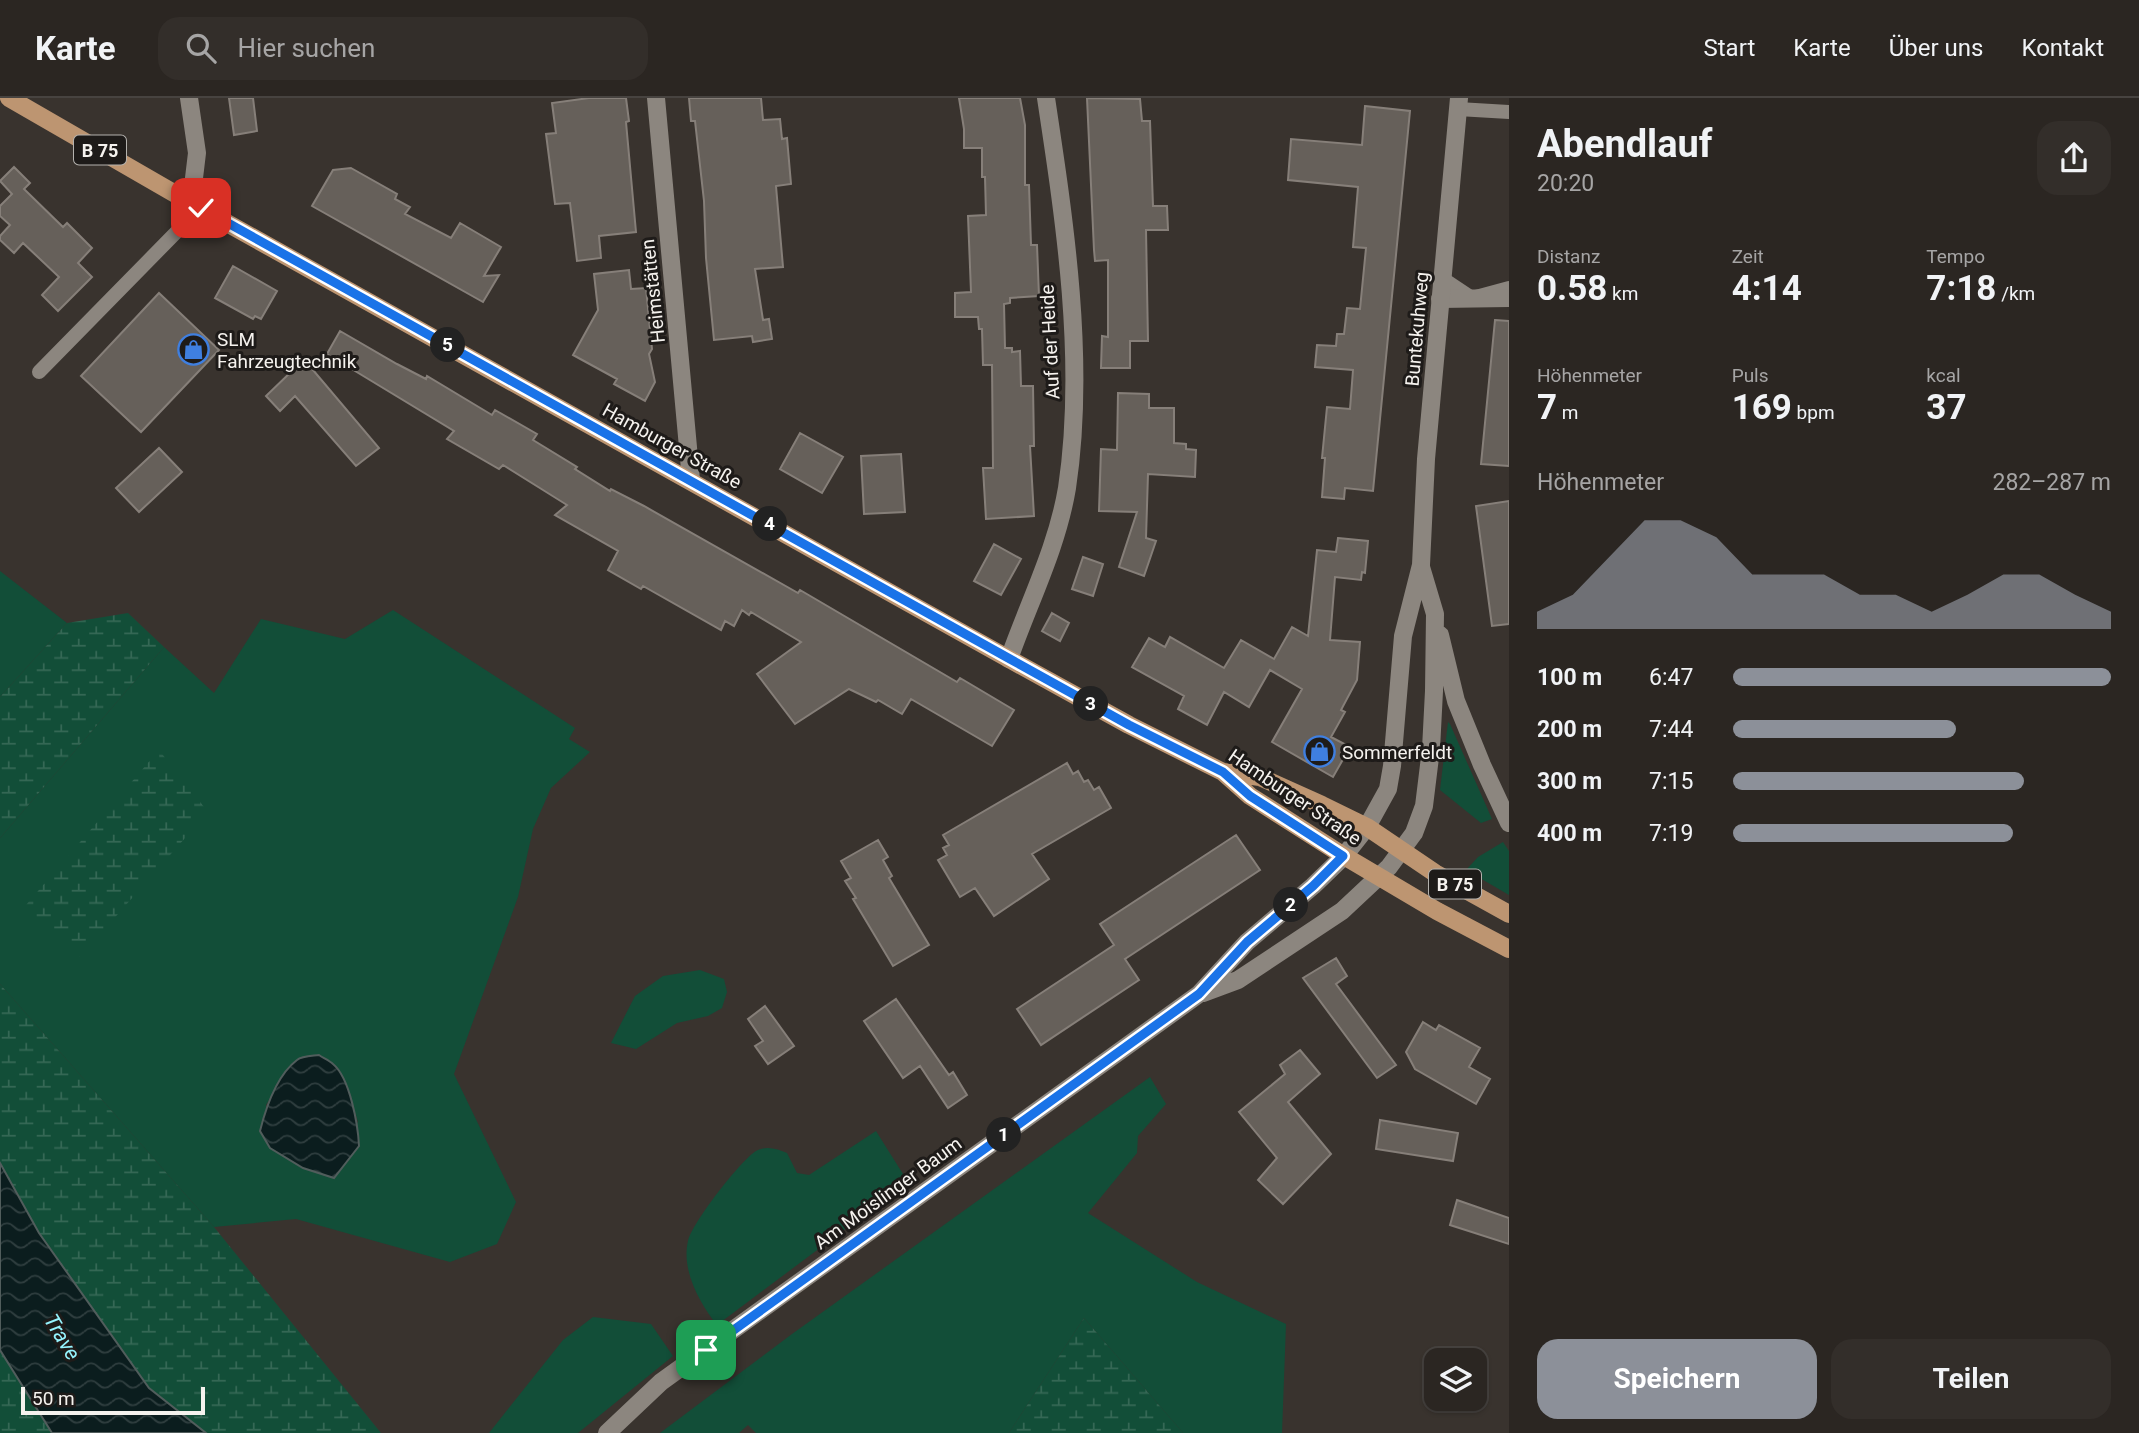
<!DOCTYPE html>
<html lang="de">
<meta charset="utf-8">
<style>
:root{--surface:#2b2622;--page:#332e2a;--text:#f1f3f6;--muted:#a6a5a5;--line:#474340;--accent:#8c9099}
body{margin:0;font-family:Roboto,sans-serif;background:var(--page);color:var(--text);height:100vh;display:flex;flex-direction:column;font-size:26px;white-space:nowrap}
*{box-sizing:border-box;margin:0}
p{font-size:23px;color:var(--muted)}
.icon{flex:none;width:38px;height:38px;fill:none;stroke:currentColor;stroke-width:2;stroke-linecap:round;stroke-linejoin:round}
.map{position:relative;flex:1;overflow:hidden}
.drawer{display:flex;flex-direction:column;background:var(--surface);width:630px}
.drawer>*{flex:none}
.fabs{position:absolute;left:1424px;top:1250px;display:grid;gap:14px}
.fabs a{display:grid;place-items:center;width:63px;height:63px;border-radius:14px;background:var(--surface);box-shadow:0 2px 5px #0004,0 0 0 2px var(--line);font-size:35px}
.scale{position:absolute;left:21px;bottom:18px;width:184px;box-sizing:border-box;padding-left:7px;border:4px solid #f5f2ee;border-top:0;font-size:19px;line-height:24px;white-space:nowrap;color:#f5f2ee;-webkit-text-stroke:5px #1e1b19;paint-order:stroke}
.pin{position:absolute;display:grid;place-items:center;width:60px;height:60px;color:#fff;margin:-30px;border-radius:14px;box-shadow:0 4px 10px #0006}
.km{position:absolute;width:35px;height:35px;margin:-18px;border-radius:50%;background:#222;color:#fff;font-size:19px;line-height:35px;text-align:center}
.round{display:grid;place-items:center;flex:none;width:74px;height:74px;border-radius:21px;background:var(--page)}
.overview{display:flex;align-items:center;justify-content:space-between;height:119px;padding:0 28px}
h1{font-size:38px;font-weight:700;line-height:52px}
.stats{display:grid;grid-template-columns:repeat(3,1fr);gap:10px;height:119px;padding:7px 28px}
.stats div{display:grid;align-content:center}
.stats b{font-size:35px;font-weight:700}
.stats small{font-size:19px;font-weight:400}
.stats p{font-size:19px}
.chart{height:196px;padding:14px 28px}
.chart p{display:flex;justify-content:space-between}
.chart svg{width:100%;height:126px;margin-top:7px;fill:var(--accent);opacity:.7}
.cta{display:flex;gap:14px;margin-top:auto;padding:14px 28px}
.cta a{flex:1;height:80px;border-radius:21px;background:var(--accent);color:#fff;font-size:28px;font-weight:700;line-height:80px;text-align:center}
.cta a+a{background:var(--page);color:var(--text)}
ul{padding:0 28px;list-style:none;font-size:23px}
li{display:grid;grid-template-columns:112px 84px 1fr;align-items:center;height:52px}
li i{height:18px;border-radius:9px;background:var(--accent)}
header{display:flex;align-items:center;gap:42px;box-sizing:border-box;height:98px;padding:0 35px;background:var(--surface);border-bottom:2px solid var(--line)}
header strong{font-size:33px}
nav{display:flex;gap:38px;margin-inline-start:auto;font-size:24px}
.search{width:490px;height:63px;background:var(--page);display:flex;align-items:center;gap:18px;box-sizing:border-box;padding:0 24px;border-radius:21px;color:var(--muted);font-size:26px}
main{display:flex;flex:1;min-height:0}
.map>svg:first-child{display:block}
.green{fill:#124e38;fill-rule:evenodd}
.wetland{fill:url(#wetland-marsh)}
.water{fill:url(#water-waves);stroke:#515d5c;stroke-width:2}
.building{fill:#66605a;stroke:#867f79;stroke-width:2}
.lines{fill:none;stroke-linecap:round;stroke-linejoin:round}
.lane{stroke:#8c867f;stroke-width:14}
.street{stroke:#8c867f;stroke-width:18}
.secondary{stroke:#8c867f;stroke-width:18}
.primary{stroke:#bd9571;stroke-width:18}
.route-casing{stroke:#fff;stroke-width:14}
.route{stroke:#1a73e8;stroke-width:9}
.labels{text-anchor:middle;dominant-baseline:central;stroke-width:6;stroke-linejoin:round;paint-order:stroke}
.shield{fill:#1e1b19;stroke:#b4b2ae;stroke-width:2}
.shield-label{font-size:18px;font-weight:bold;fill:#f5f2ee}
.street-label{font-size:19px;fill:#f5f2ee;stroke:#1e1b19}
.poi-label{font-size:19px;fill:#f5f2ee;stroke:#1e1b19;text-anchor:start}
.water-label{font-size:21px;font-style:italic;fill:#95f3fd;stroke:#1e1b19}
</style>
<header>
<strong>Karte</strong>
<div class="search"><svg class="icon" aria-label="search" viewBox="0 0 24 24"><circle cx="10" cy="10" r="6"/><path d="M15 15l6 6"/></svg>Hier suchen</div>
<nav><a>Start</a><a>Karte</a><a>Über uns</a><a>Kontakt</a></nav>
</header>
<main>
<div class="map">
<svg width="1509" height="1335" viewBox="0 0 1509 1335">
<defs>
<pattern id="wetland-marsh" width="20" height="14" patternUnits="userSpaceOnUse" patternTransform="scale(1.75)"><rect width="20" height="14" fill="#124e38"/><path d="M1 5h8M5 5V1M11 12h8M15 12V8" fill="none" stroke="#356855"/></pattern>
<pattern id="water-waves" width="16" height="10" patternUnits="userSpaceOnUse" patternTransform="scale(1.75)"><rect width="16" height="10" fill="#0b1d1e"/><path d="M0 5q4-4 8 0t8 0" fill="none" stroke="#2f3e3f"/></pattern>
</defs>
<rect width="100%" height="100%" fill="#39332e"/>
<path class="green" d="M0,473l67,52 -67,74z
M393,512l182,118 -6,11 21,13 -39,36 -18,41 -15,68 -64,177 62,128 -19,42 -47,18 -154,-43 -82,8 -214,-243v-146l164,-191 50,46 47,-74 84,20zM346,985l12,39 -55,46 -33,-20 -4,-43 8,-13z
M1448,624l2,2 42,95 -11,4 -41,-33z
M1503,744l6,9v44l-43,-25 12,-13z
M700,872l24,9 3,13 -5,16 -14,8 -31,7 -41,26 -25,-6 24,-47 28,-20z
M1150,979l16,27 -28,32 -1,17 -49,60 109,69 89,42 -4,109h-99l-99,-115 -75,115h-253l-8,-8 -9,8h-79l132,-99z
M876,1033l32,51 -191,143c-17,-21 -36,-55 -29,-84 4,-18 52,-80 68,-90 10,-6 22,-2 31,2l10,20 12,2z
M593,1219l58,7 22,32 -95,77h-89l74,-93z"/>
<path class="wetland" d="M128,515l36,34 -164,191v-141l67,-74z
M159,652l49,62 -128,145 -60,-45z
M0,886l214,243 167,206h-175l-57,-45 -110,-155 -39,-70z
M1084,1220l99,115h-174z
M0,1252l52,83h-52z"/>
<path class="water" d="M319,957c4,3 10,5 14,9 17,14 25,61 26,82l-25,32 -31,-10 -33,-20 -10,-17c6,-24 16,-55 37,-71 5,-4 15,-4 22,-5z
M0,1065l39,70 110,155 57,45h-154l-52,-83z"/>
<path class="building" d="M229,0h24l4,33 -23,4z
M589,0h37l3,23 -3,1 10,110 -37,4 2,22 -24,3 -7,-58 -15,1 -9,-70 10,-1 -4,-30z
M689,0h72l2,22 17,-1 2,20 5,-1 4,46 -15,2 7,81 -28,2 8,51 6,-1 3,20 -19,3 -1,-6 -38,4 -8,-82 -2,-57 -9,-80h-4z
M959,0h61l5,27v60h4l2,60h6l2,51 -29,2v5l-6,1 1,44h7v4l8,-1 1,35h12l1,60h-4l4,70 -48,3 -3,-51h10l-1,-103h-9l-1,-36h-3l-1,-12h-23v-24l16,-1 -3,-76 18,-1 -1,-38h-3v-29h-18v-19z
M1087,0l53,1 2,22h8l3,85h14l1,24h-22l2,111h-18v27h-29l1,-32 6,1v-77l-13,1 -1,-11z
M1365,8l45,5 -37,380 -28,-3 -1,11 -22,-2 3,-39h-3l5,-51 23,2 3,-39 -38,-3 2,-22 19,1 1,-12h7l3,-26 13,1 6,-61 -13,-1 5,-60 -70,-7 3,-41 71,6z
M14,69l16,16 -6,6 39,38 4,-4 25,25 -14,15 14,14 -34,34 -16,-16 17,-18 -36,-34 -9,10 -14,-13v-4l10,-11 -10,-9v-10l12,-12 -12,-13z
M351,70l46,26 -2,5 15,8 -5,7 46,24 9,-15 41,24 -17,29 15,-1 -16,27 -171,-96 21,-36z
M233,168l44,25 -16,28 -6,-3 -2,3 -38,-21z
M629,172l2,19 15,-1 6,61 -3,5 6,28 -10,19 -31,-17 3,-5 -44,-24 25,-45 -4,-36z
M159,195l60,57 -78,82 -60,-56z
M1495,222l14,1v145l-28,-2z
M340,233l57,33 29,15 1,-3 65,39 3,-5 42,24 -4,6 44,27 -2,2 35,22 1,-2 33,17 154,87 2,-3 157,92 3,-4 54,32 -22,36 -81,-47 -9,15 -24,-14 -2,2 -27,-13 -54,35 -38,-50 44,-32 -50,-30 -2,3 -7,-5 -8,16 -9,-5 -4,9 -78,-44 -2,3 -33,-19 10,-19 -63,-36 12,-10 -64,-40 -4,4 -52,-30 7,-8 -127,-77z
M302,259l77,91 -23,18 -61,-70 -15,15 -14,-15 29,-28z
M1118,295l31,1v14h25v35l12,1v5l10,1 -1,27 -47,-3 -2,64 10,3 -12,35 -25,-9 18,-55 -38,-1 2,-62 16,1z
M800,335l43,24 -21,36 -42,-24z
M159,350l23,24 -43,40 -23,-24z
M901,356l4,58 -41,2 -3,-58z
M1509,403v123l-17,2 -16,-120z
M1338,440l30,3 -3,32 -3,-1 -1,8 -26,-3 -5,63 30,2 -3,38 -16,30 4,2 -14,25 19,10 -17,30 -61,-35 30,-53 -32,-19 -21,37 -25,-15 -17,33 -29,-16 6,-13 -52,-29 17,-29 16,9 5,-10 54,31 17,-28 33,19 18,-32 16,9 9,-86 19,2z
M994,446l27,15 -20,36 -27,-14z
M1083,459l20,7 -10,32 -21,-7z
M1052,515l17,10 -9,18 -18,-10z
M1067,665l6,11 5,-3 6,11 4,-2 6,10 5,-3 12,21 -79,46 17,25 -55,37 -19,-28 -15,9 -22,-37 9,-5 -4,-7 6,-3 -6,-10z
M1236,737l24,35 -135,89 14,21 -98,65 -24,-36 97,-64 -14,-21z
M878,742l10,17 -5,3 9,16 -3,2 40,67 -36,21 -40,-67 3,-1 -11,-17 6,-3 -10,-17z
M1336,860l11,18 -11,8 60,81 -19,13 -74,-100z
M896,901l53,76 4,-3 14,23 -19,13 -28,-42 -17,12 -39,-57z
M765,908l29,40 -26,18 -13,-18 8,-5 -15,-22z
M1423,924l13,8 3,-5 41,23 -11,19 21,12 -14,25 -61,-35 -9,-17z
M1300,952l20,24 -32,28 43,52 -48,50 -25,-24 19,-22 -38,-46 46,-38 -5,-9z
M1380,1022l78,13 -5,28 -77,-12z
M1457,1102l52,18v26l-59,-19z"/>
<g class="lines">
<path class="lane" d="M1458,11l51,3
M1442,180l30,20 37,-10
M39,274l162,-165"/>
<path class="street" d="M189,0l8,55 -6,50
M656,0l35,382
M1440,201l69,-1
M1009,561c20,-57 48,-111 58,-171 19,-126 -2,-265 -21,-390"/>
<path class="secondary" d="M1440,537l16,66 26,64 27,58
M1203,895l35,-13 104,-69 47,-44 25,-34 10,-27 7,-57 3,-58 1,-77 -14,-47
M607,1335l54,-51 538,-388 48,-52 66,-56 31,-30 23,-29 21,-38 4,-23 11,-130 18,-71 5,-106 33,-361"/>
<path class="primary" d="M9,0l182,105 818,456 120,66 94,47 27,24 94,60 93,55 72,38
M1223,674l37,5 62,28 45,22 68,46 74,41"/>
</g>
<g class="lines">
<defs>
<path id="route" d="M201,110l809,451 119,66 94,47 27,24 93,60 -30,30 -66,56 -48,52 -493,356"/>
</defs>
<use href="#route" class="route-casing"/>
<use href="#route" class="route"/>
</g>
<defs>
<symbol id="shop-ring" viewBox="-11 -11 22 22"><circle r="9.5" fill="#1e1b19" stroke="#3f7fe0" stroke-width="1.5"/><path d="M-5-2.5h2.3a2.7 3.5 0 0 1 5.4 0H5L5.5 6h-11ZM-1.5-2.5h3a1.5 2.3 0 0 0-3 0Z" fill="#3f7fe0"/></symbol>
</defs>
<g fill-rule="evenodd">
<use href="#shop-ring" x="176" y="234" width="35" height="35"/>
<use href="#shop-ring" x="1302" y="636" width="35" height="35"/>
</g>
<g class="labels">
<g class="shield">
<rect x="74" y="37.5" width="52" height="29" rx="5"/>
<rect x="1429" y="771.5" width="52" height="29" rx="5"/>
</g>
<g class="shield-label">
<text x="100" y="52">B 75</text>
<text x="1455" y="786">B 75</text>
</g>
<g class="street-label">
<text transform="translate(653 193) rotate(-96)">Heimstätten</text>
<text transform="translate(1417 231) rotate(-85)">Buntekuhweg</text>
<text transform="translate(1050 244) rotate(-93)">Auf der Heide</text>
<text transform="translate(672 348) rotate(29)">Hamburger Straße</text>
<text transform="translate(1295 699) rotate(34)">Hamburger Straße</text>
<text transform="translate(888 1095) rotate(-36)">Am Moislinger Baum</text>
</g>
<g class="poi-label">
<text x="217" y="241">SLM<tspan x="217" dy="22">Fahrzeugtechnik</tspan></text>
<text x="1342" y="654">Sommerfeldt</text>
</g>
<g class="water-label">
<text transform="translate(62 1239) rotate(59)">Trave</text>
</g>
</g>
</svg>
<div class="fabs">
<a><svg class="icon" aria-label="layers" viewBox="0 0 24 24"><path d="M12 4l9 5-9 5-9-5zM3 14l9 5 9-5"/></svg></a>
</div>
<div class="scale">50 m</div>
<div class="pin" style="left:706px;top:1252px;background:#1e9e55"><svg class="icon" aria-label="arrive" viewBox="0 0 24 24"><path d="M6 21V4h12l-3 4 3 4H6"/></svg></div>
<div class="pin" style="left:201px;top:110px;background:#d93025"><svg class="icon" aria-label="check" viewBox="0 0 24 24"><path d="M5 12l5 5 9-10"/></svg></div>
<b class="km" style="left:1004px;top:1037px">1</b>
<b class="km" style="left:1291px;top:807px">2</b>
<b class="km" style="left:1091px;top:606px">3</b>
<b class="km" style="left:770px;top:426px">4</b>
<b class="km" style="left:448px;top:247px">5</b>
</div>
<section class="drawer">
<div class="overview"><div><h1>Abendlauf</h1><p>20:20</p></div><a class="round"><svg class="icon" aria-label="share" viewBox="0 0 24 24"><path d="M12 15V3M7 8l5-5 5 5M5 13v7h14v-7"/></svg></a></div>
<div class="stats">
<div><p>Distanz</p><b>0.58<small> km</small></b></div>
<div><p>Zeit</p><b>4:14</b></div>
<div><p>Tempo</p><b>7:18<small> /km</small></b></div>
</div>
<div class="stats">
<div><p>Höhenmeter</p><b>7<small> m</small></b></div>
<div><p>Puls</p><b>169<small> bpm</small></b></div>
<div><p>kcal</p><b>37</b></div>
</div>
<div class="chart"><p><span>Höhenmeter</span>282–287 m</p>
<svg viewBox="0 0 160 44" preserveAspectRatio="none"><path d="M0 44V38L10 32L20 19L30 6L40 6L50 12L60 25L70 25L80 25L90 32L100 32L110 38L120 32L130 25L140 25L150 32L160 38V44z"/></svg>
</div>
<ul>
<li><b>100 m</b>6:47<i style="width:100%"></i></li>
<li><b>200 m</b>7:44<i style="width:59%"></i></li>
<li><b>300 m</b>7:15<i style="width:77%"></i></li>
<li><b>400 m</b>7:19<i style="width:74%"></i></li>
</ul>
<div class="cta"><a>Speichern</a><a>Teilen</a></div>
</section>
</main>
